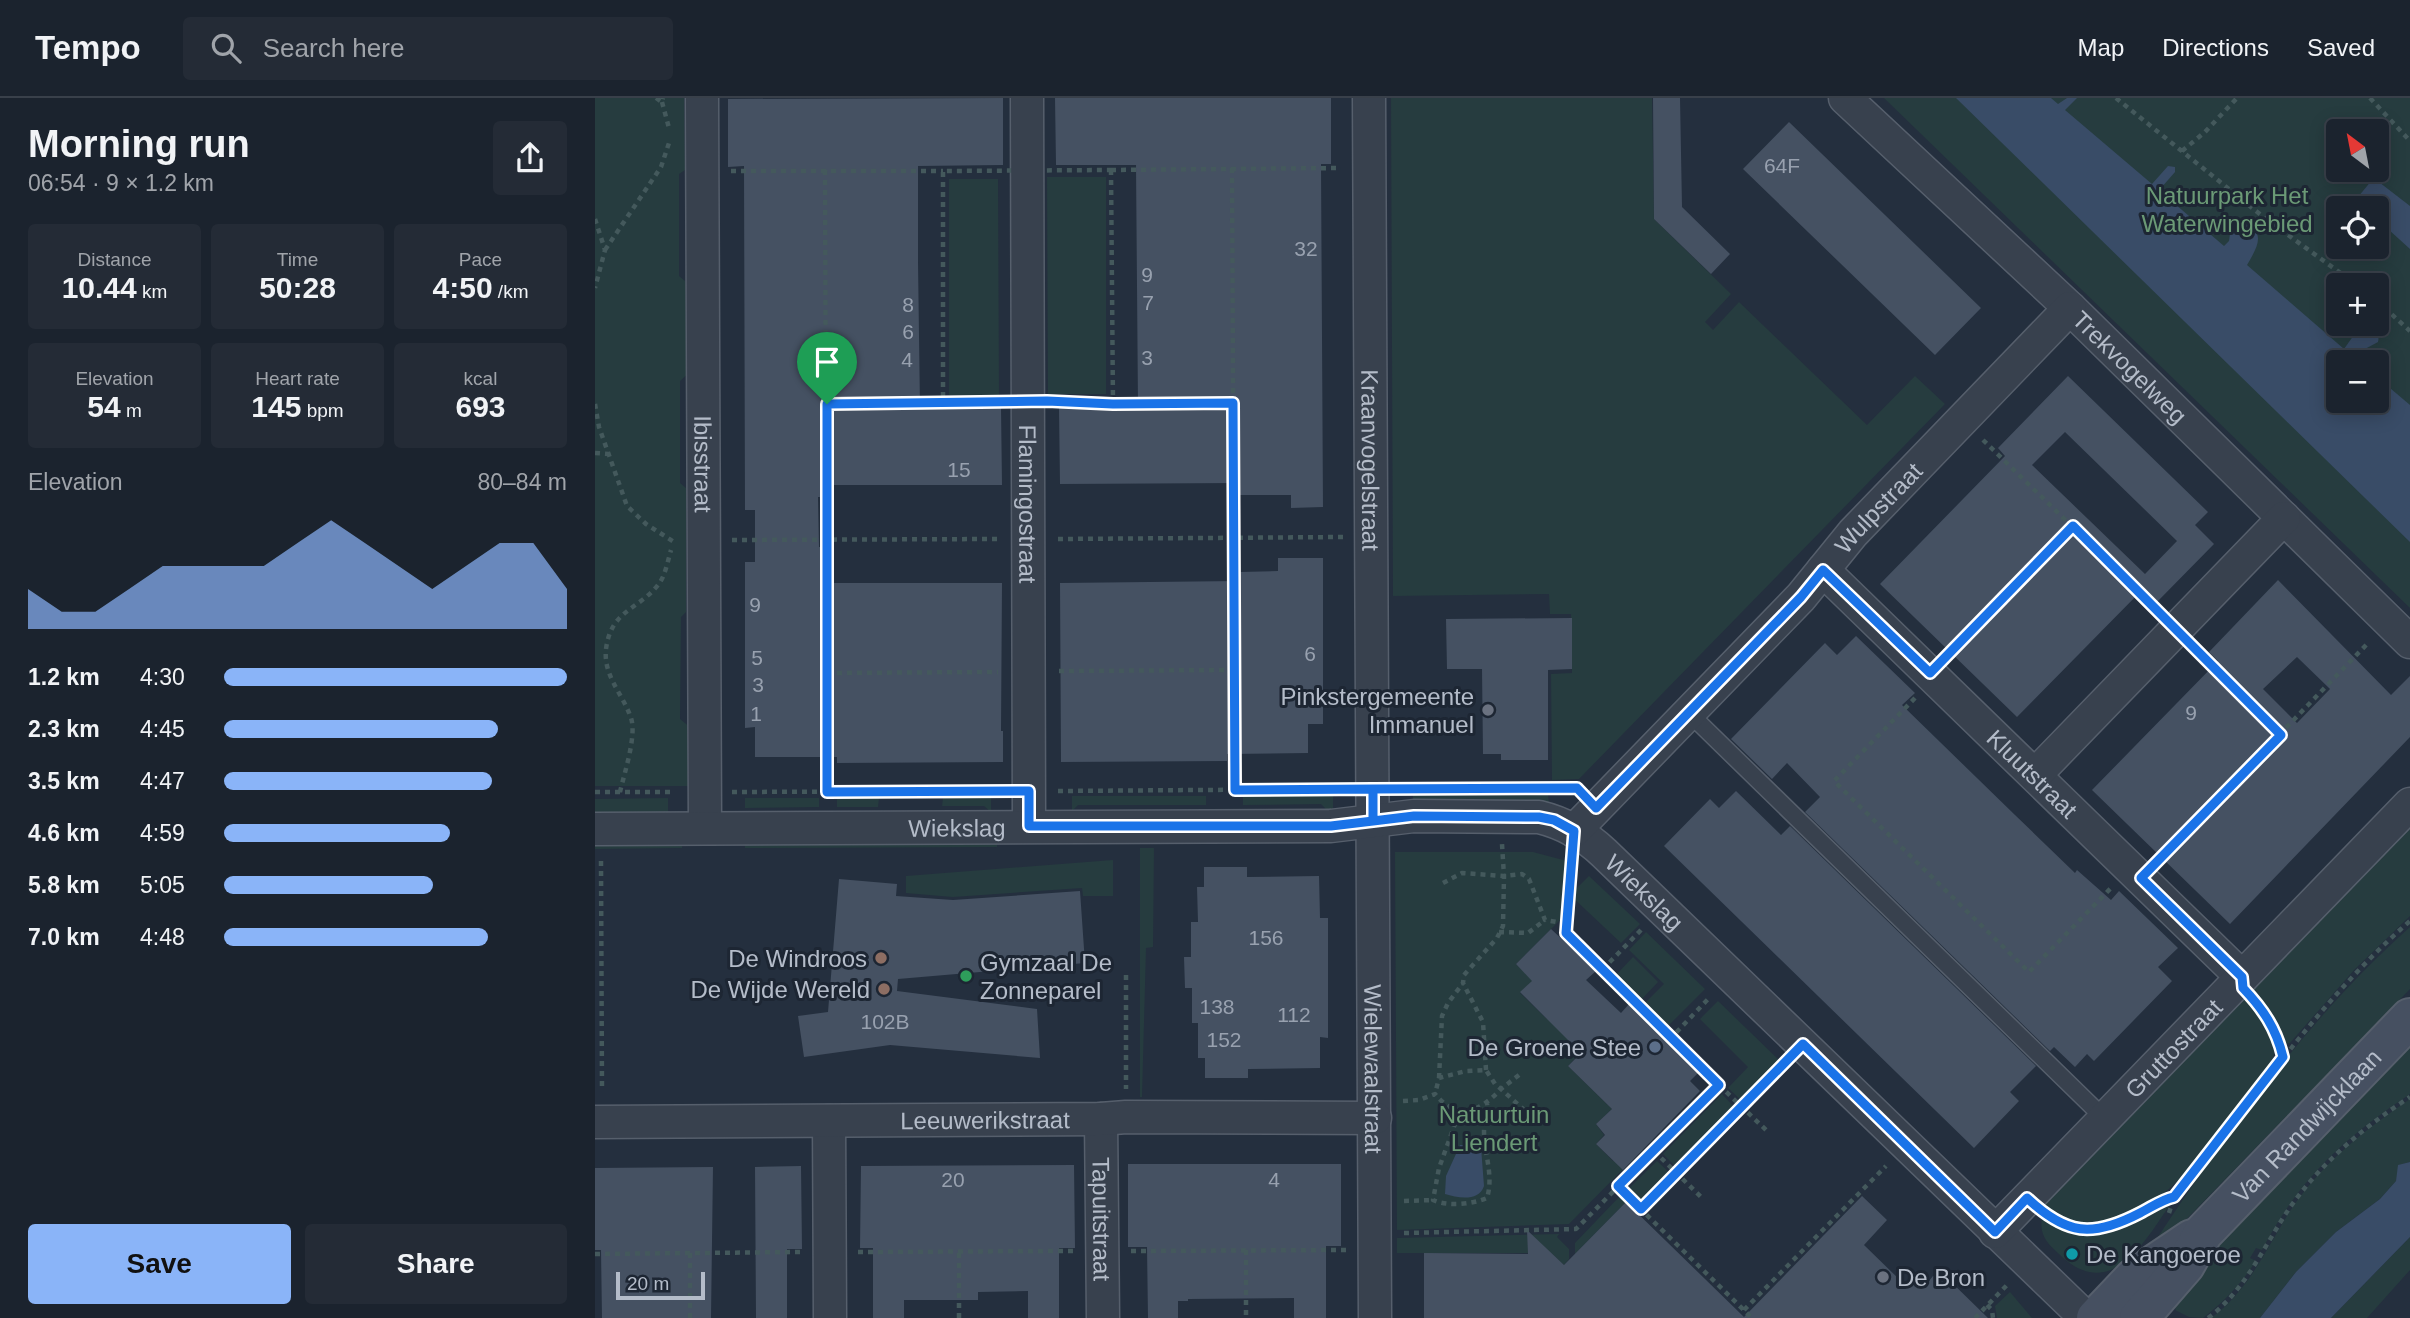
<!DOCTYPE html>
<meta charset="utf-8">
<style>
:root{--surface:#1b232e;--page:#242b36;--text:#f1f3f6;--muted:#a0a4aa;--line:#39404a;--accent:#8ab4f8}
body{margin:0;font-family:Arial,sans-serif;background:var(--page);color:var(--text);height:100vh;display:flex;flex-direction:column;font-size:26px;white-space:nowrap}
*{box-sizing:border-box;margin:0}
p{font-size:23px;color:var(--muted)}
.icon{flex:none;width:38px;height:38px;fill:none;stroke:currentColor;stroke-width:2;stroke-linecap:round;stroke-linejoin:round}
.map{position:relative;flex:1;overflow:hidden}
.side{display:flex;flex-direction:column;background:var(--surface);width:595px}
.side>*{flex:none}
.needle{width:46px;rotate:328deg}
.tools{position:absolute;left:1731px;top:21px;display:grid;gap:14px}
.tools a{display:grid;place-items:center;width:63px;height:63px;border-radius:7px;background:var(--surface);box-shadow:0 4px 18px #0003,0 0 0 2px var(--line);font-size:35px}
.scale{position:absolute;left:21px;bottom:18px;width:89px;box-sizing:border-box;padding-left:7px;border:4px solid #b4bcc9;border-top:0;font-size:19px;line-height:24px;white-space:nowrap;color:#b4bcc9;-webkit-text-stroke:5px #1d2633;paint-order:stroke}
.pin{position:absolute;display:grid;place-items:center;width:60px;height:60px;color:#fff;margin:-72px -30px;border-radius:50% 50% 50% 0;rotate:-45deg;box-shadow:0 0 7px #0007}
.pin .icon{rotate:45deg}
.round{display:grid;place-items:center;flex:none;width:74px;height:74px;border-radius:7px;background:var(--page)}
.overview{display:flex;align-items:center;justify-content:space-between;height:119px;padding:0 28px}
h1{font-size:38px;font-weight:800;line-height:52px}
.metrics{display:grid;grid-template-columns:repeat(3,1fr);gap:10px;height:119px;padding:7px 28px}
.metrics div{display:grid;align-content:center;border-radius:7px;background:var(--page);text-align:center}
.metrics b{font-size:30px;font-weight:800}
.metrics small{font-size:19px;font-weight:400}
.metrics p{font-size:19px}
.chart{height:196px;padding:14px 28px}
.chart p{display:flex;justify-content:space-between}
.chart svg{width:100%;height:126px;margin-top:7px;fill:var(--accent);opacity:.7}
.button{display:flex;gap:14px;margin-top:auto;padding:14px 28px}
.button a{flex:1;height:80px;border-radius:7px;background:var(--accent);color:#111;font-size:28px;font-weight:800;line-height:80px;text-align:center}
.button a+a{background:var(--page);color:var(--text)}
ul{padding:0 28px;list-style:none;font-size:23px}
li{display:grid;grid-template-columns:112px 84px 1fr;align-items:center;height:52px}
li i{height:18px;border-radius:9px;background:var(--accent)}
header{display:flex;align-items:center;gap:42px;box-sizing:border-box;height:98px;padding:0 35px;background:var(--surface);border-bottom:2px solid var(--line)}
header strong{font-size:33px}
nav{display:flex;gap:38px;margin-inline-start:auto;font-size:24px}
.search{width:490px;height:63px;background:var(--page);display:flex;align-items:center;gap:18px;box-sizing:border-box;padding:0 24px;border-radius:7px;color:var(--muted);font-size:26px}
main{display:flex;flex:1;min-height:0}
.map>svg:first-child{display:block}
.green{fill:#263c3f;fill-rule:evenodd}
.water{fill:#394c67}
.building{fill:#455162;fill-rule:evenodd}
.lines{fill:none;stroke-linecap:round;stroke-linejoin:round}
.lane-casing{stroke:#565f6c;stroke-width:19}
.street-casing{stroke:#565f6c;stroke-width:35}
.secondary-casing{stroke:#565f6c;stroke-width:42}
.path{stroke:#44595c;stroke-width:4.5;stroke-dasharray:5 5;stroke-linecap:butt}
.lane{stroke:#38414e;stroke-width:16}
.street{stroke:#38414e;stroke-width:32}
.secondary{stroke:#465061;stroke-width:38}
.route-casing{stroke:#fff;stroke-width:14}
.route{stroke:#1a73e8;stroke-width:9}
.worship-dot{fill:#6b7280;stroke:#1d2633;stroke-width:2.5}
.education-dot{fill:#8d6e63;stroke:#1d2633;stroke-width:2.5}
.leisure-dot{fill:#2e9e5b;stroke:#1d2633;stroke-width:2.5}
.service-dot{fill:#5c6f8a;stroke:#1d2633;stroke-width:2.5}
.culture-dot{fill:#0f9aa8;stroke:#1d2633;stroke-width:2.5}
.labels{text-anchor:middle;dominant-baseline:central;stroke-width:6;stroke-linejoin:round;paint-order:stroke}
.number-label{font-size:21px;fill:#98a1af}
.park-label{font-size:24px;fill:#6b9a76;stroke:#1d2633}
.street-label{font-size:24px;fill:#b4bcc9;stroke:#1d2633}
.poi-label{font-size:24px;fill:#b4bcc9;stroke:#1d2633;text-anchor:end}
</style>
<header>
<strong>Tempo</strong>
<div class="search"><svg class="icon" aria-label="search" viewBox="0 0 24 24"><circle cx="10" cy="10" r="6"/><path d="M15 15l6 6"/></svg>Search here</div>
<nav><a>Map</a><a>Directions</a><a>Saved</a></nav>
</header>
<main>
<section class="side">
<div class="overview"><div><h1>Morning run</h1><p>06:54 · 9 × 1.2 km</p></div><a class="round"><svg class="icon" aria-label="share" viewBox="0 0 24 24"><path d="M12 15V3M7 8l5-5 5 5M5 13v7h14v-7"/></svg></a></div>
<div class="metrics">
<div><p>Distance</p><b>10.44<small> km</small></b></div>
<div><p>Time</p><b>50:28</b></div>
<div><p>Pace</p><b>4:50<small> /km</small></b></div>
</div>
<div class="metrics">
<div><p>Elevation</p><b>54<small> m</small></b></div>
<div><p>Heart rate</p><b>145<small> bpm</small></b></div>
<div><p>kcal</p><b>693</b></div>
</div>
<div class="chart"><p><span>Elevation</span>80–84 m</p>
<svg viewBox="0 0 160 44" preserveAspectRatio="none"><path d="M0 44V30L10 38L20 38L30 30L40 22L50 22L60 22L70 22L80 14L90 6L100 14L110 22L120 30L130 22L140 14L150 14L160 30V44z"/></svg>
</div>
<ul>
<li><b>1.2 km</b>4:30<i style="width:100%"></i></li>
<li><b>2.3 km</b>4:45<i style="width:80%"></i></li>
<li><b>3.5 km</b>4:47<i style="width:78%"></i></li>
<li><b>4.6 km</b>4:59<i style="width:66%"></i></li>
<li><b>5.8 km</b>5:05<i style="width:61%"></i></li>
<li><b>7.0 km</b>4:48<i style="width:77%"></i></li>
</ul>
<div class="button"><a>Save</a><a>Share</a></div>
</section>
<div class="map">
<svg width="1815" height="1220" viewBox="0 0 1815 1220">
<rect width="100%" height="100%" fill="#242f3e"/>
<path class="green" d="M0,0h89l1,72 -6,4v102l11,9v87l-10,9v102l6,5v124l-5,5 -1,102 11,9 1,58h-97z
M796,0h261l2,121 77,75 -26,28 8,8 26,-28 128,123 48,-49 30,28 -366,375 -27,1 -1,-106 21,-1 -1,-59h-21l-1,-20 -156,2z
M1289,0h526v510zM1743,33h39v39h-39zM1743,110h39v39h-39zM1743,187h39v39h-39zM1743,264h39v39h-39z
M452,79h59v217h-58z
M354,81h49l1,216h-50z
M953,696l1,10h-136v-9z
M738,697v18h-3l-9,-9 -78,1v-9z
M477,698h134v9h-128l-6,6z
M396,699v15l-7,-6h-42l1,-8z
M73,700v18l-73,1v-18z
M150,700h74v9l-74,1z
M242,700h42l-1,9h-41z
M1815,731v87l-55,53 -65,74 -5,1 -14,-30 -25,-29 13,-1z
M150,742h252v7l-252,1z
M0,743h87v7l-87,1z
M545,750h14l-1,99 -7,1 -4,149h-2z
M800,754h138l34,9 -5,57 -46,46 17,17 -13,12 27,26 13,-12 17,49 -9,10 44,43 -16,15 8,11 -8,9 17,17h18l-62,63 -172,6z
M518,762v36h-30l-1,-8 -129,9 -47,-4v-17z
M994,778l51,48 -19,19 -51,-48z
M1815,829v62l-237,244 -19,10c74,-113 155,-226 256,-316z
M1051,834l59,57 -38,38 -23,-23 20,-20 -35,-34z
M1038,859l25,25 -18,19 -25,-25z
M1645,893c20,20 48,50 27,79 -47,62 -132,203 -225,137l196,-202z
M1123,903l64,62 -39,39 -15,-14 20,-21 -48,-48z
M1815,948v48c-67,45 -110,84 -148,156l-6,-2 -6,10 6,3c-15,23 -32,41 -53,57l-14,-1 -14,-7 1,-1 -7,-6 32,-41z
M1127,996l14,15 -58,60 -15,-15z
M1815,1001v63l-11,3 -3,16 -16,18 -44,33 -40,40 -36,46h-49c40,-29 57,-74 83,-113 31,-44 72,-76 116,-106z
M1062,1063l15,14 -31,31 -15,-15z
M1025,1098l6,6 -51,52v-11z
M1572,1104l2,4c-26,39 -60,97 -110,48 -12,-11 -20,-19 -17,-36 44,29 84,10 125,-16z
M964,1136l-2,3 12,12v10l-5,6 -13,-12h-154v-15z
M1815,1139v33l-43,48h-36z
M1415,1194l22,26h-35l-2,-12z"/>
<path class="water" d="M1361,0h95l7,6 9,-6h10l-12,12 87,74 16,-18 7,1v5l-14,16v4l63,54 5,-5c2,-8 -1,-16 10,-19 29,8 19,24 8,43l97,84 17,-24 7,-1c7,2 12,10 10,18l-15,8 -6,10 3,2h-22v39h39v-24l33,28v137z
M1780,81l35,27v43l-33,-30v-11h-13l-5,-5 -1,-6 14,-17z
M865,1047h20l1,2 3,39c-5,16 -26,12 -39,8l1,-18z
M1815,1064v75l-79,81h-71l36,-46 40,-40 44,-33 16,-18 2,-16z"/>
<path class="building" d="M408,0v67l-85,1v96l2,146 81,-1 1,78h-180v12h-4l1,50h3l1,36h179l-1,148h2v31l-166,1v-6h-82v-30l-10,1v-166h10v-52h-10l-1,-344 -16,1v-68z
M460,0h276v66h-10l2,343 -32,1v-13h-52v-12l-179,1 -1,-76 79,-1 -2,-242h-80z
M1058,0h27l2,109 48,47 -19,20 -57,-55z
M1194,24l192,186 -46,47 -192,-186z
M1473,278l140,136 -13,13 19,19 -57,58 -14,-13 -126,128 -137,-133 125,-128 -7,-8zM1470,334l112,109 -32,33 -113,-109z
M683,460h45v166h-15v29l-81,1v7l-166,1 -1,-179 179,-2 1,-9 38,-1z
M1683,482l113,115 19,-19v61l-180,187 -138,-134 126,-129 -9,-9zM1702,559l33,32 -33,34 -34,-34z
M977,520v51l-24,1v90h-47v-6h-18l-1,-85h-35l-1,-50z
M1261,538l59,57 -13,12 113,110 60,58 2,-3 34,30 8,-9 59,57 -20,19 14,14 -78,80 -7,-7 -12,13 -21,-20 -4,4 -245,-239 15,-15 -33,-34 -15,16 -41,-40 94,-96 12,12z
M1141,693l45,44 9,-9 246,240 -26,26 9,9 -45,47 -310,-302 46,-47 9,9z
M609,769h43v10l72,-1 1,42h8v120l-8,-1v31l-72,1v9h-43v-20h-7v-35h-6v-35h-7l-1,-31h7v-35h7l-1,-35h7z
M244,781l58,5 -1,12 57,4 127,-9 5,72 -187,16 -1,12 140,18 3,49 -150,-13 -86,12 -6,-41 30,-4z
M956,831l45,42 -10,9 35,33 8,-9 70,68 -9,9 10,10 -77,79 -27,-26 9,-9 -9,-11 16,-15 -44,-43 9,-9 -9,-9 4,-4 -52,-52 12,-11 -16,-17z
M533,1066h213v82h-15v72h-32v-20l-106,1v2h-10v17h-30l-1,-71h-19z
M479,1067l1,83h-16v70h-31v-27l-50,1v8h-74v18h-31v-70h-13l1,-82z
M206,1068l1,83h-15v69h-31l-1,-151z
M118,1069l-2,151h-109l-1,-68h-6v-82z
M1267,1098l25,24 -23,25 39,38 26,-2 4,-5 11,-1 44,43h-564v-65l104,1 -1,-24 37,35 62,-63 118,115z"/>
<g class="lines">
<defs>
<path id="lane" d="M1094,615l416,406"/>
<g id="street">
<path id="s1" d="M107,0l3,730"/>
<path id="s2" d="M432,0l2,728"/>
<path id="s3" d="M774,0l6,1220"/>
<path id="s4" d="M1250,0l225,210 340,334"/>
<path id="s5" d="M1228,472l419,407"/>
<path d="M1440,677l249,-257"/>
<path id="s6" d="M0,731l736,-3 83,-10 125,1c25,6 46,18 65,36l482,465"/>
<path id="s7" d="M979,733l227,-234 52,-64 217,-225"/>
<path id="s8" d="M506,1021l2,199"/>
<path d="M234,1023l1,197"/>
<path id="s9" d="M0,1024l506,-3 25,-2 249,1"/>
<path id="s10" d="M1400,1134l415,-428"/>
</g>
<g id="secondary">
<path d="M1501,1220l38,-40 58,-39"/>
<path id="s11" d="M1544,1220l46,-53 18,-32 207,-215"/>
</g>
</defs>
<use href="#lane" class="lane-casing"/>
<use href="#street" class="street-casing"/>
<use href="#secondary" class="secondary-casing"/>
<path class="path" d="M61,0l6,4 1,-4
M1521,0l150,121 91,66
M1775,0l40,43
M67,4l7,26
M1587,53l23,-19 32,-34
M637,70l3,622
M230,72l2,622
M516,72l2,234 -66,-3 -104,2v-232z
M516,72l230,-2
M136,73h212
M0,121l10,31 -10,38
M10,152l56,-83 9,-27
M1782,203l33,30
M0,306l4,23 28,79 19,18 28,18
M232,306l116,-1
M518,306l120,-1
M1388,342l172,167
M0,355l14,1
M463,441l285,-2
M137,442l268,-1
M1603,553l83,84
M1354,555l124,-127
M464,573l176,-1
M232,575l171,-1
M1320,600l-81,83 195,191 82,-84
M960,690h19
M463,693l285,-2
M0,694h80
M25,694c4,-18 17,-56 11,-74 -8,-24 -28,-42 -25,-69 5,-39 32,-39 52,-64 7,-8 10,-25 13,-35
M137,694l268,-1
M1566,759l208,-215
M6,763l1,230
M976,765l-5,70 36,37
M848,785l19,-10 42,3 18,-2 7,5 16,41 12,2
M1046,832l-39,40 69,68
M904,834l29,1 17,-13
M531,877v114
M1664,906l15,24 9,28
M891,972l-3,-48 -20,-39 1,-8 33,-37 6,-12 1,-50 -2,-32
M924,977l-18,14 32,29
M844,980l3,-62 6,-13 15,-20
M1124,987l47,45
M808,1003l16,-1 16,-6c23,28 44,18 66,-5l-6,-5 -9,-14 -20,1 -27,7 -4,16
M864,1015l-20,55 -6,32c14,7 40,4 54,-2 7,-23 -3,-44 -3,-67 0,-10 5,-17 3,-27
M1059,1053l48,47
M1023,1089l134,131
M809,1103l29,-1
M1046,1111l142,-144
M1574,1115l5,-16
M1456,1120c29,20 65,9 93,-7 11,-6 18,-12 30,-14 77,-93 144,-196 236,-276
M809,1135l172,-4 143,-144 -48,-47 39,-41
M651,1152v68
M536,1153l215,-1
M263,1154l215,-1
M95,1155v65
M0,1156l205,-2
M1392,1207l5,5 1,8
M1149,1212l142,-144
M364,1220v-66
M1380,1220l33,-34
M1613,1220c39,-29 56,-73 83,-112 32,-45 73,-79 119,-109"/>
<use href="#lane" class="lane"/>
<use href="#street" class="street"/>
<use href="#secondary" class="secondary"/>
</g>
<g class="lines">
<defs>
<path id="route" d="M232,306l220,-3 66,3 120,-1 2,387 138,-1v32l41,-5 125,1 15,3 20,11 -8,102 153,152 -101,101 23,23 162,-165 192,188 32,-34c39,37 65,40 113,15 12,-6 21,-13 34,-16l109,-140c-7,-29 -20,-48 -40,-69l-1,-11 -101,-99 140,-143 -208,-209 -143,147 -107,-103 -22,27 -205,211 -19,-20 -204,1v32l-42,5h-302v-35l-202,1v-388"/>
</defs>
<use href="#route" class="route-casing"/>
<use href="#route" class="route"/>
</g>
<g class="worship-dot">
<circle cx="893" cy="612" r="7"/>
<circle cx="1288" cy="1179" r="7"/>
</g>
<g class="education-dot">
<circle cx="286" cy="860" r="7"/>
<circle cx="289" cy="891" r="7"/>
</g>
<circle class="leisure-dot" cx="371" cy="878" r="7"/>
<circle class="service-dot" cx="1060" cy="949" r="7"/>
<circle class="culture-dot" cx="1477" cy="1156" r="7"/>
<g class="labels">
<g class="number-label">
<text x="1187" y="67">64F</text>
<text x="711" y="150">32</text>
<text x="552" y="176">9</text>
<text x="553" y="204">7</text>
<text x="313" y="206">8</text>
<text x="313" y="233">6</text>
<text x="552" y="259">3</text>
<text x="312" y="261">4</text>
<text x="364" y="371">15</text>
<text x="160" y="506">9</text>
<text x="715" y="555">6</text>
<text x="162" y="559">5</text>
<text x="163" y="586">3</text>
<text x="1596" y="614">9</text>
<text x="161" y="615">1</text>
<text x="671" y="839">156</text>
<text x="622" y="908">138</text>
<text x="699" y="916">112</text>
<text x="290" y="923">102B</text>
<text x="629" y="941">152</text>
<text x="358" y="1081">20</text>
<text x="679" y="1081">4</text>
</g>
<g class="park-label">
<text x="1632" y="97">Natuurpark Het<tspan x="1632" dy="28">Waterwingebied</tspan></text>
<text x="899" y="1016">Natuurtuin<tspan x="899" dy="28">Liendert</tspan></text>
</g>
<g class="street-label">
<text stroke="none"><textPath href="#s4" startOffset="392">Trekvogelweg</textPath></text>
<text stroke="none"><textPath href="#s3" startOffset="362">Kraanvogelstraat</textPath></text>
<text stroke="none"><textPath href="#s1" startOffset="366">Ibisstraat</textPath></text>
<text stroke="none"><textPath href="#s2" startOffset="406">Flamingostraat</textPath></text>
<text stroke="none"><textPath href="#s7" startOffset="444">Wulpstraat</textPath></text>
<text stroke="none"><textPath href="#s5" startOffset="292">Kluutstraat</textPath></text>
<text stroke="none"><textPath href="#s6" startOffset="362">Wiekslag</textPath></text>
<text stroke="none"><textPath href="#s6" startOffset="1076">Wiekslag</textPath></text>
<text stroke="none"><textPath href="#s10" startOffset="256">Gruttostraat</textPath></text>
<text stroke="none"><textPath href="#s3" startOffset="971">Wielewaalstraat</textPath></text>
<text stroke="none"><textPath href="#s9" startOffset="390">Leeuwerikstraat</textPath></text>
<text stroke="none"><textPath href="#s11" startOffset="256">Van Randwijcklaan</textPath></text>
<text stroke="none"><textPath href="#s8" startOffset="100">Tapuitstraat</textPath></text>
</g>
<g class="poi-label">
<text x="879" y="598">Pinkstergemeente<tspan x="879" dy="28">Immanuel</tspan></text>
<text x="272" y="860">De Windroos</text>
<text x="385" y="864" text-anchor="start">Gymzaal De<tspan x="385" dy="28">Zonneparel</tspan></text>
<text x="275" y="891">De Wijde Wereld</text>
<text x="1046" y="949">De Groene Stee</text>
<text x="1491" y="1156" text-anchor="start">De Kangoeroe</text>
<text x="1302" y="1179" text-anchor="start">De Bron</text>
</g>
</g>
</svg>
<div class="tools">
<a><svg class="needle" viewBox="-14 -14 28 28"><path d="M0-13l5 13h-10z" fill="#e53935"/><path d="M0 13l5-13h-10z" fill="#a0a4aa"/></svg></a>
<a><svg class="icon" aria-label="locate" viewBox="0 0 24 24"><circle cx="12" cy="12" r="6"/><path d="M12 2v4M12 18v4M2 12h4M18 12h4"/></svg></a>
<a>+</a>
<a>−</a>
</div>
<div class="scale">20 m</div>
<div class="pin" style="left:232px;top:306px;background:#1e9e55"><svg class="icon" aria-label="arrive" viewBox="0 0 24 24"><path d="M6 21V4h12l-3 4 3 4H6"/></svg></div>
</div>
</main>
